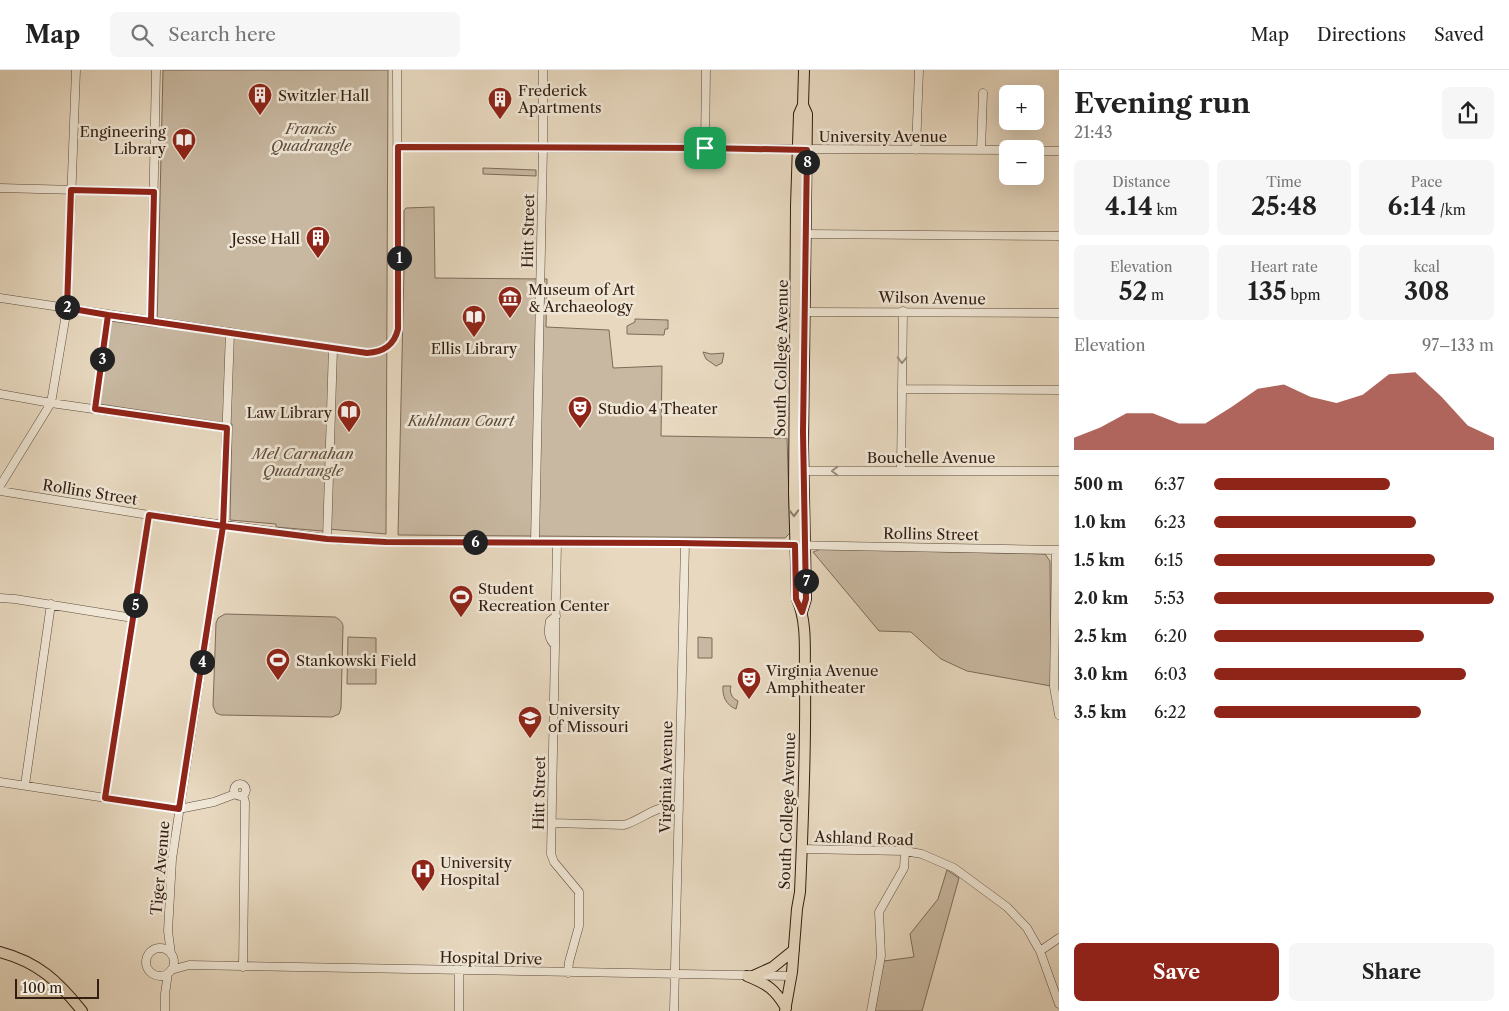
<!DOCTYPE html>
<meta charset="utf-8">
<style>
:root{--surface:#fff;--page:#f6f6f6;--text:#222;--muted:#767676;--line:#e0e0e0;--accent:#8f2418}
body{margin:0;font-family:"Libre Caslon Text",serif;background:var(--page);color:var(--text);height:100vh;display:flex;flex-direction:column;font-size:19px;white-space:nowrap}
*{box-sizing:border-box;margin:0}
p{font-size:16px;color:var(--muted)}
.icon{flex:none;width:28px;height:28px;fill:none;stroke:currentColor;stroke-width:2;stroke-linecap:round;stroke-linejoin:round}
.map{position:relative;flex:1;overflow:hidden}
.sheet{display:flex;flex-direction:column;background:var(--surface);width:450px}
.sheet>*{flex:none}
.buttons{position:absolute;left:999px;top:15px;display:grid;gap:10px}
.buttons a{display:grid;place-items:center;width:45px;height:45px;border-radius:8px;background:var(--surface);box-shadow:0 5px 20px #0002;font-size:25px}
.scale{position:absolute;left:15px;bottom:12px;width:84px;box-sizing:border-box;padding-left:5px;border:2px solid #321d11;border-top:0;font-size:14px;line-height:18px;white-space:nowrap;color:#321d11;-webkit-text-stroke:4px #efe6d5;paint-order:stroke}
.pin{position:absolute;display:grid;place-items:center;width:42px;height:42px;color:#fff;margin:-21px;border-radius:10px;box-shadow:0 2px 8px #0006}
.km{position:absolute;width:25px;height:25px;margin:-12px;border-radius:50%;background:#222;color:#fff;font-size:14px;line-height:25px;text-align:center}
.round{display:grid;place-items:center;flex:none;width:52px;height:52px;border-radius:8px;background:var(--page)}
.overview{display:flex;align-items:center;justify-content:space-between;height:85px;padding:0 15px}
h1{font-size:28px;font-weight:800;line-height:38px}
.stats{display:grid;grid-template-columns:repeat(3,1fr);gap:8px;height:85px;padding:5px 15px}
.stats div{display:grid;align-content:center;border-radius:8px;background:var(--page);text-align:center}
.stats b{font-size:25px;font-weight:800}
.stats small{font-size:14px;font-weight:400}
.stats p{font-size:14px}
.chart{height:140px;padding:10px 15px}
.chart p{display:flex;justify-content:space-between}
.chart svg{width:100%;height:90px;margin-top:5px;fill:var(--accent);opacity:.7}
.cta{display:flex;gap:10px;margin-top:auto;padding:10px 15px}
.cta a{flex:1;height:58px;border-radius:8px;background:var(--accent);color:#fff;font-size:20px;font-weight:800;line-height:58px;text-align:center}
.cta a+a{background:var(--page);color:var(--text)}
ul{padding:0 15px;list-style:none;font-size:16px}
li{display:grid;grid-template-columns:80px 60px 1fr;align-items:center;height:38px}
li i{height:12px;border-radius:6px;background:var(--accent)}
header{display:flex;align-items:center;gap:30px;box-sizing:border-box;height:70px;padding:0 25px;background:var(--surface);border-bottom:1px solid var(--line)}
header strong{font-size:24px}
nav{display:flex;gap:28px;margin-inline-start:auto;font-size:18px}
.search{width:350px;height:45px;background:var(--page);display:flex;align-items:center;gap:12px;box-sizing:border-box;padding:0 18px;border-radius:8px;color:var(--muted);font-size:19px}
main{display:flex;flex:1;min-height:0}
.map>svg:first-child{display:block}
.green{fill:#c8b8a1;stroke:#7d6a59}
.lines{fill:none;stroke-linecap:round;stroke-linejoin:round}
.minor-casing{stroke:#5f4c3c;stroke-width:9}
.major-casing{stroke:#321d11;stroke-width:12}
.minor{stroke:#efe6d5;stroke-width:8}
.major{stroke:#e7d8bf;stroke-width:10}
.oneway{stroke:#9a8c7d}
.oneway2{stroke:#8c7a68}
.route-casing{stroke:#fff;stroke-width:10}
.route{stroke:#8f2418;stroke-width:6}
.labels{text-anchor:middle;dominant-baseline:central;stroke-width:5;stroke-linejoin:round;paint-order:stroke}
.poi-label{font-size:15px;fill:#321d11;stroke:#efe6d5;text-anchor:start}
.park-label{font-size:15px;font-style:italic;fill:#5f4c3c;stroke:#efe6d5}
.street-label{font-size:15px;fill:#321d11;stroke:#efe6d5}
</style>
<header>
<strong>Map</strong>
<div class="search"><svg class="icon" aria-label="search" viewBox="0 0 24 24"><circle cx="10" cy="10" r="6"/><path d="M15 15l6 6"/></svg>Search here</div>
<nav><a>Map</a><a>Directions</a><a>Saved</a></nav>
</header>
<main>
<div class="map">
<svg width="1059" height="941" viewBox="0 0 1059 941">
<rect width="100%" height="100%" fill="#e7d8bf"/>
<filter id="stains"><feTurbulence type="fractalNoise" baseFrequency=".004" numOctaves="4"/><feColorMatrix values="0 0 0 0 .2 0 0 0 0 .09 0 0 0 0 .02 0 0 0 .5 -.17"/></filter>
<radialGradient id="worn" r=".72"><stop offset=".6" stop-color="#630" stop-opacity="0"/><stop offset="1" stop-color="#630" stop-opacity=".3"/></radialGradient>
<path class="green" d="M163,0h225l-2,464 -58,-5 -1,3 -5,-1 -46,-4v-3l-46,-4 2,-96 -133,-20 11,-83 47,6z
M483,98l53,2v6l-53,-2z
M434,137l1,71 112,1 -1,48 63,3 4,38 49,-2 -1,70 126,2 3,95 -5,5 -387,-3 6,-266v-58l2,-3z
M635,249l33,1v9h-3l-1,6 -37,-1v-8l8,-4z
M703,282l8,2 13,-1 -2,10 -6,3 -10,-7z
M821,479l224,5 5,7 1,125 -84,-15 -26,-12 -30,-27 -32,-1 -66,-79z
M225,544l110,3c4,2 7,4 8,9l-2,82 -2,6 -7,3 -111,-2 -5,-2 -3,-7 3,-83 2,-5z
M348,567l28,1v46h-29z
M698,567l14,1v20h-14z
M723,616h8c-2,7 1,12 7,15l-2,8c-10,-4 -14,-13 -13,-23z
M947,800l12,8 -37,133h-49l11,-50 30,-4 -4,-23 28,-35z"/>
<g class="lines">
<defs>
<path id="minor" d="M398,77l610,3
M705,78l1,-78
M916,80l3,-80
M981,80l2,-57
M1035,81h24
M0,118l154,4
M806,164l253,2
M0,228l367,55c16,-1 27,-7 31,-24l-1,-259
M805,242l254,1
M151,251l5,-251
M902,319l157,1
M0,324l51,9 176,25
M95,339l13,-94
M901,400l2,-159
M803,401h256
M0,416l51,-83 16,-95 9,-238
M0,421l149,24 191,25 57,2 288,1 374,7
M327,469l6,-191
M535,473l8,-395v-78
M557,473l-6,311 3,8 25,30v34l-10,36 -1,11
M1056,480l-2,137 5,28
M0,528l15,1 118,19
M555,575c-7,-6 -7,-14 -5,-24l6,-5
M0,712l179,27 35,-7 21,-8
M234 720a6 6 0 1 1 12 0a6 6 0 1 1-12 0Z
M25,715l26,-181
M105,728l44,-283
M552,753l72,2c14,-4 25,-14 38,-17 6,-1 12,0 17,0
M802,779l103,2 17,3 32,14 53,39 20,21 13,23 19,53
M146 892a14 14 0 1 1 28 0a14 14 0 1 1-28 0Z
M1040,881l19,-13
M171,884l-3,-23 4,-72 51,-333 7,-194
M243,897l2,-165 -2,-7
M171,900l18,-5 603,11
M165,941v-17l3,-21
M459,941v-40
M674,941l11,-468
M871,941l10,-55 -2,-44 25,-44 1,-17"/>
<path id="major" d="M802,542l4,-13 -3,-153 4,-332 -4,-9 1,-35
M0,882c38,10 58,29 82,59
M747,906c20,8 28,13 39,32
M753,906l20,-9 21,-17
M785,941l7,-39 5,-63 3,-17c3,-70 6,-140 5,-210 -1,-28 3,-58 -8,-83l-3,-107 2,-286 3,-92 4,-9"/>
</defs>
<use href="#minor" class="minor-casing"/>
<use href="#major" class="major-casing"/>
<use href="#minor" class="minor"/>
<use href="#major" class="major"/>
</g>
<defs><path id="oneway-chevron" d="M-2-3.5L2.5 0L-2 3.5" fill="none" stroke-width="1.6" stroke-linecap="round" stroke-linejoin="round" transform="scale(1.25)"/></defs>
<g class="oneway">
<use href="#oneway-chevron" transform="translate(902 290) rotate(91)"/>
<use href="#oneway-chevron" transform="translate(835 401) rotate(180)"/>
</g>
<use class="oneway2" href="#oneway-chevron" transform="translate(794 443) rotate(89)"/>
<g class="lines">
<defs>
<path id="route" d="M705,78l-307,-1v182c-4,17 -15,23 -31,24l-259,-38 -41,-7 4,-118 83,2 -3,129 -43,-6 -13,94 132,19 -4,98 -44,283 -74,-11 44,-283 74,11 104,13 59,3 292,1 117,2 1,54 6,13 4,-13 -3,-167 4,-282 -102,-2"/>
</defs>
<use href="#route" class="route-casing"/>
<use href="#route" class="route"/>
</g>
<defs>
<symbol id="building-pin" viewBox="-11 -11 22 30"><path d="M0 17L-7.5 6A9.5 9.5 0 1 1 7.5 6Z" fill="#8f2418" stroke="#efe6d5"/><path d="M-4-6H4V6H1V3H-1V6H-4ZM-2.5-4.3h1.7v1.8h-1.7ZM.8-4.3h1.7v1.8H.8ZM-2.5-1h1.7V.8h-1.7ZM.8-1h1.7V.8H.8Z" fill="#fff"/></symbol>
<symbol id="library-pin" viewBox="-11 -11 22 30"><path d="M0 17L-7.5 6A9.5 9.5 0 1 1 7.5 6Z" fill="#8f2418" stroke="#efe6d5"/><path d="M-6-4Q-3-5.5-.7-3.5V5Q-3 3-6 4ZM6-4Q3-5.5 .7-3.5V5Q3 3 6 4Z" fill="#fff"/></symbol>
<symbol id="museum-pin" viewBox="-11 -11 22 30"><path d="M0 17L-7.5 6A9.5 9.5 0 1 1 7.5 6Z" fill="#8f2418" stroke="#efe6d5"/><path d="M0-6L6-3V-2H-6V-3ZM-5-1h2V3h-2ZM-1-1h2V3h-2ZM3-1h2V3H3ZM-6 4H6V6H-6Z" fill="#fff"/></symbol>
<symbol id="theatre-pin" viewBox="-11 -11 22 30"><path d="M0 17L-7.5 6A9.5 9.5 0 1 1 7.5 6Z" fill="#8f2418" stroke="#efe6d5"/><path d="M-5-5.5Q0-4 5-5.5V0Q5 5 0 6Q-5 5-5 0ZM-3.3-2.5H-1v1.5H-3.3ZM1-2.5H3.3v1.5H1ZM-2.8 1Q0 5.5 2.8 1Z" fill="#fff"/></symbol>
<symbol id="stadium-pin" viewBox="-11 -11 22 30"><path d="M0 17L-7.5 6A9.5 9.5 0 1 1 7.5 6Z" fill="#8f2418" stroke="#efe6d5"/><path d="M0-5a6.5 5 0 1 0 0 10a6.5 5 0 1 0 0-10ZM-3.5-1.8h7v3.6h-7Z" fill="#fff"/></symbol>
<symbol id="university-pin" viewBox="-11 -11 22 30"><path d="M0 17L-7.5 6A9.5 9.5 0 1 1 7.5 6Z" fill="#8f2418" stroke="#efe6d5"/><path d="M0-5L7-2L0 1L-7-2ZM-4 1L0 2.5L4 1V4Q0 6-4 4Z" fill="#fff"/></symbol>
<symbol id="hospital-pin" viewBox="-11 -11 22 30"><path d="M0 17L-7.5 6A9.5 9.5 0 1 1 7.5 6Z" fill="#8f2418" stroke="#efe6d5"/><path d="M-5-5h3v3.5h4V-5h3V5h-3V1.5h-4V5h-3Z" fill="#fff"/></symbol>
</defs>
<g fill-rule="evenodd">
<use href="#building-pin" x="246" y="11" width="28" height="38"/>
<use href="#building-pin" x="486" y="15" width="28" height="38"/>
<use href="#library-pin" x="170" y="56" width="28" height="38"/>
<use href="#building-pin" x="304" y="154" width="28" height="38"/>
<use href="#museum-pin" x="496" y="214" width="28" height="38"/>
<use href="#library-pin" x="460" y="233" width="28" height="38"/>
<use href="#theatre-pin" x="566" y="324" width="28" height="38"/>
<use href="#library-pin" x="335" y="328" width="28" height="38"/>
<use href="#stadium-pin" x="447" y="513" width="28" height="38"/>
<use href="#stadium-pin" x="264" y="576" width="28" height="38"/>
<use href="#theatre-pin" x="735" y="595" width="28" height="38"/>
<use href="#university-pin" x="516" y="634" width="28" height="38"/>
<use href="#hospital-pin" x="409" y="787" width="28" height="38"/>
</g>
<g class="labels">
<g class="poi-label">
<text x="518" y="20">Frederick<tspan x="518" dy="17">Apartments</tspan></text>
<text x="278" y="25">Switzler Hall</text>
<text x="166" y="61" text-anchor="end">Engineering<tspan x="166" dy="17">Library</tspan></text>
<text x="300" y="168" text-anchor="end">Jesse Hall</text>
<text x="528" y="219">Museum of Art<tspan x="528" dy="17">&amp; Archaeology</tspan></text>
<text x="474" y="278" text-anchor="middle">Ellis Library</text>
<text x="598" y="338">Studio 4 Theater</text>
<text x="332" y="342" text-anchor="end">Law Library</text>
<text x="478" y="518">Student<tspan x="478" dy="17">Recreation Center</tspan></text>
<text x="296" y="590">Stankowski Field</text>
<text x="766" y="600">Virginia Avenue<tspan x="766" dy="17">Amphitheater</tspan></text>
<text x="548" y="639">University<tspan x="548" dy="17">of Missouri</tspan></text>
<text x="440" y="792">University<tspan x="440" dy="17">Hospital</tspan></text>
</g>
<g class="park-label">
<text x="311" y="58">Francis<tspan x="311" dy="17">Quadrangle</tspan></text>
<text x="461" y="350">Kuhlman Court</text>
<text x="303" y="383">Mel Carnahan<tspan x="303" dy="17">Quadrangle</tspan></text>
</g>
<g class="street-label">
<text x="883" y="66">University Avenue</text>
<text transform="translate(528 161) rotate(-89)">Hitt Street</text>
<text transform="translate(932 228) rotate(1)">Wilson Avenue</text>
<text transform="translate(781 288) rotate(-89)">South College Avenue</text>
<text x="931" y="387">Bouchelle Avenue</text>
<text transform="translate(90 422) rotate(9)">Rollins Street</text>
<text transform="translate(931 464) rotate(1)">Rollins Street</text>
<text transform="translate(666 707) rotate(-89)">Virginia Avenue</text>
<text transform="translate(539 723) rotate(-89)">Hitt Street</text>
<text transform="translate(787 741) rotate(-88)">South College Avenue</text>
<text transform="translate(864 768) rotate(2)">Ashland Road</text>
<text transform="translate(160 798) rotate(-85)">Tiger Avenue</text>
<text transform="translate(491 888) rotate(1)">Hospital Drive</text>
</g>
</g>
<rect width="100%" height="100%" filter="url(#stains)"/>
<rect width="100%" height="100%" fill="url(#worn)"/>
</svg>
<div class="buttons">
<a>+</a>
<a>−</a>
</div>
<div class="scale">100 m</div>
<div class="pin" style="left:705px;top:78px;background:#1e9e55"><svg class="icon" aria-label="arrive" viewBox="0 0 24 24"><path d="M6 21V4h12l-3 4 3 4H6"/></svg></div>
<b class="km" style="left:399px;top:188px">1</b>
<b class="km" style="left:67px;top:237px">2</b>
<b class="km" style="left:102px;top:289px">3</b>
<b class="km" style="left:202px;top:592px">4</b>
<b class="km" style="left:135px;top:535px">5</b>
<b class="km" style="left:475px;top:472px">6</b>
<b class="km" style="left:806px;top:511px">7</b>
<b class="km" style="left:807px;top:92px">8</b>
</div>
<section class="sheet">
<div class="overview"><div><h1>Evening run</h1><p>21:43</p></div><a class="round"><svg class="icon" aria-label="share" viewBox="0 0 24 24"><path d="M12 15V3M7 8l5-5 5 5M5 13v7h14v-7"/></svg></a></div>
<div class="stats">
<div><p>Distance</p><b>4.14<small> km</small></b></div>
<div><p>Time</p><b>25:48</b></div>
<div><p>Pace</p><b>6:14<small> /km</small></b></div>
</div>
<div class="stats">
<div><p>Elevation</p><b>52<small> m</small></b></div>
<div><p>Heart rate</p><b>135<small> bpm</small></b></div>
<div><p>kcal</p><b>308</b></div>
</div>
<div class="chart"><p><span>Elevation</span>97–133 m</p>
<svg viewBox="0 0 160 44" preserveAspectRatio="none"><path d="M0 44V38L10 33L20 26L30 26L40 31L50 31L60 23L70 14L80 12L90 18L100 21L110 17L120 7L130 6L140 18L150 32L160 38V44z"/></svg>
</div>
<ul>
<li><b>500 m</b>6:37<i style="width:63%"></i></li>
<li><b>1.0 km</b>6:23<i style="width:72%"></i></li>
<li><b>1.5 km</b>6:15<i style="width:79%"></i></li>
<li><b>2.0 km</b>5:53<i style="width:100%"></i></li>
<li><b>2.5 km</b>6:20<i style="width:75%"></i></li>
<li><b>3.0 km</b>6:03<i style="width:90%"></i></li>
<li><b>3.5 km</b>6:22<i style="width:74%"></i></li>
</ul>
<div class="cta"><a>Save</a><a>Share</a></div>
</section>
</main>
